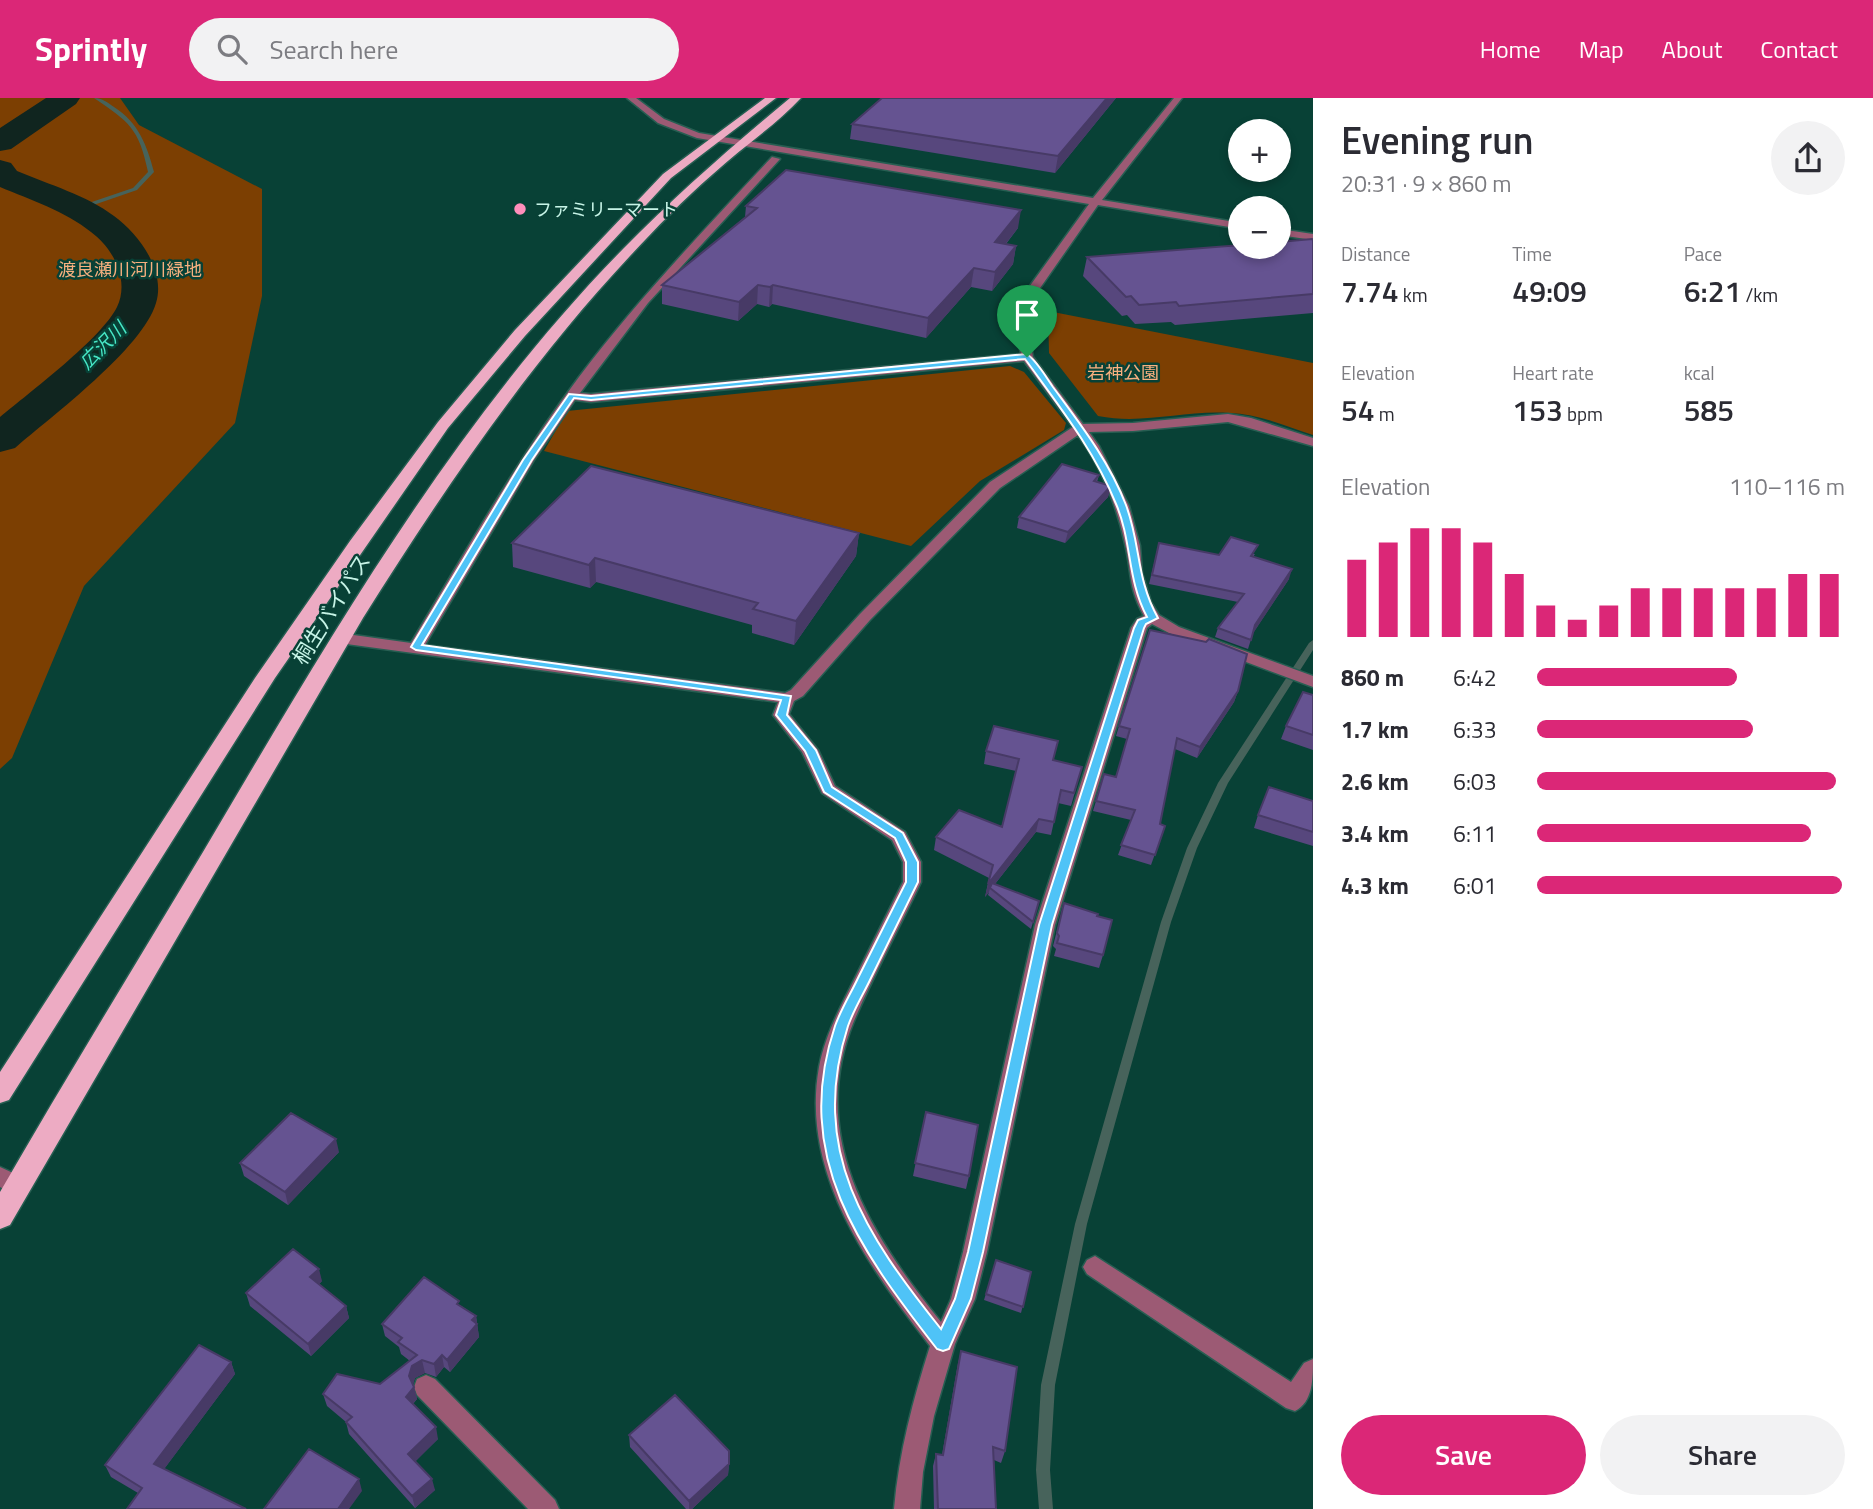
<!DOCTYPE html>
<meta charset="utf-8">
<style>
:root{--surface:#fff;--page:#f2f2f3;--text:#2b2b33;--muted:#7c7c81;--accent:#db2777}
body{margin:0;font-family:"Titillium Web","Noto Sans JP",sans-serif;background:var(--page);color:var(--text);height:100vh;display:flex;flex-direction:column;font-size:26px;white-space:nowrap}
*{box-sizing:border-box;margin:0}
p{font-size:23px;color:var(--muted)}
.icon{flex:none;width:38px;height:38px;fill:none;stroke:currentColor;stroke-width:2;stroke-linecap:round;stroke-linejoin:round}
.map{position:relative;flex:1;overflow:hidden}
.sheet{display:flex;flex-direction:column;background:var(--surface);width:560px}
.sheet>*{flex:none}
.tools{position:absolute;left:1228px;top:21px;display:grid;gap:14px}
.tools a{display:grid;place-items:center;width:63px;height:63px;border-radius:50%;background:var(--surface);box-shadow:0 4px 10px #0003;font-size:35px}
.pin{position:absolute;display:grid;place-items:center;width:60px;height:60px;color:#fff;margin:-72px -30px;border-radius:50% 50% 50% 0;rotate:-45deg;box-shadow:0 0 7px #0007}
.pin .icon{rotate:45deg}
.round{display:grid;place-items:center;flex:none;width:74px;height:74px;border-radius:37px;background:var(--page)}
.head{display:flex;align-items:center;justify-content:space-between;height:119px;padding:0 28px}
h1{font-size:38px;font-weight:600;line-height:52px}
.stats{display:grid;grid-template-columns:repeat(3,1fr);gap:10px;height:119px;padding:7px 28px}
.stats div{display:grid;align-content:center}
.stats b{font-size:30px;font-weight:600}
.stats small{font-size:19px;font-weight:400}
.stats p{font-size:19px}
.chart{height:196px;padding:14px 28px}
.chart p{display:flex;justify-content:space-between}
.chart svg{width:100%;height:126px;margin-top:7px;stroke:var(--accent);stroke-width:6}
.button{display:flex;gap:14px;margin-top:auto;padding:14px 28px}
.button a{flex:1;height:80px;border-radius:42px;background:var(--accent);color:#fff;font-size:28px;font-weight:600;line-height:80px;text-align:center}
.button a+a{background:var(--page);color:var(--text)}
ul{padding:0 28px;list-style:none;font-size:23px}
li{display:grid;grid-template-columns:112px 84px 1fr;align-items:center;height:52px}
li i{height:18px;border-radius:9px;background:var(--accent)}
header{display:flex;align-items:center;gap:42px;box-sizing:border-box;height:98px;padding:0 35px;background:var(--accent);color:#fff}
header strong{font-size:33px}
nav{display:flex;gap:38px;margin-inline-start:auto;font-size:24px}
.search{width:490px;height:63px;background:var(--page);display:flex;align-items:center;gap:18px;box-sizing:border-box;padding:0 24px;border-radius:38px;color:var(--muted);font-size:26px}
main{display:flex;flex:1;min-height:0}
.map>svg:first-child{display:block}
.green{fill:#7c3f02}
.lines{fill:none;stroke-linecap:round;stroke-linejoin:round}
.stream{fill:#47635b;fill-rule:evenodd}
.river{fill:#10251f;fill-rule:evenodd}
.minor-casing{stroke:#275e52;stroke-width:3}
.highway-casing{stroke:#275e52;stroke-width:3}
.minor{fill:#9c5a74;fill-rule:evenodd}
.highway{fill:#edabc3;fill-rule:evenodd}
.wall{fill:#57477d}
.shaded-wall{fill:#473a66}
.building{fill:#655391;stroke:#473a66;stroke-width:2}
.route{fill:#4fc3f7;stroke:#fff;stroke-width:2;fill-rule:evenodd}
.poi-dot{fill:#ff8ebb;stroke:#084136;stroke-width:2.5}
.labels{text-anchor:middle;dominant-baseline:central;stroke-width:5;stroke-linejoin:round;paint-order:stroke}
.far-poi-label{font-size:18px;fill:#c7f4e7;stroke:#084136;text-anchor:start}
.far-park-label{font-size:18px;fill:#f7b07f;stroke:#084136}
.far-water-label{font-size:19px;font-style:italic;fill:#47e7c6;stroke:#084136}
.street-label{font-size:21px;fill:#c7f4e7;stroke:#084136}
</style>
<header>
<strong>Sprintly</strong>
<div class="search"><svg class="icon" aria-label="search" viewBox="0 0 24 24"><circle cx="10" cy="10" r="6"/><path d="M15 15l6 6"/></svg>Search here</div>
<nav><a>Home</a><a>Map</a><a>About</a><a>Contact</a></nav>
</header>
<main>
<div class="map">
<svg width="1313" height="1411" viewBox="0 0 1313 1411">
<rect width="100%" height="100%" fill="#084136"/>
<path class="green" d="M0,0h120l19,27 123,64v107l-27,127 -151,163 -72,172 -12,11z
M1048,213l265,52v72c-27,-9 -55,-21 -84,-22 -44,-3 -86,12 -131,3l-49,-63z
M1010,268l14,6 42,51 -2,7 -84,51 -69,65 -367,-95 23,-40z"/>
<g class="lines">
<path class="stream" d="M94,0c8,0 13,4 20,9 24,15 33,38 40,65l-17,18 -58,20 -2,-1v-2l56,-19 15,-16c-9,-44 -19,-50 -54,-74z
M1313,542v10l-85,133 -31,65 -26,74 -84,302 -32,161 -5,85 3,39h-14l-3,-39 5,-85 34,-161 86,-302 26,-74 31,-65 91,-140z"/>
<path class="river" d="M46,0h34l-4,6 -65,45 -11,2v-23z
M0,62l11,3 6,8c33,14 69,24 97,45 25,18 52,55 42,87 -13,45 -104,113 -141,145l-15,4v-35c29,-24 102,-79 117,-110 13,-27 -4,-59 -26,-75 -26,-21 -60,-32 -91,-45z"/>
<defs>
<path id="minor" d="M627,0h9l28,21 35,14 394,65 81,-100h8l-80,102 139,23v6l-143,-24 -67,96 -3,27 5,29 50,67 50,-1 95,-9 23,4 62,20v8l-85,-24 -95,9 -44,1 10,14 30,60 11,40 2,27 9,29 8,13 20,12 134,49v11l-144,-54 -17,-9 -5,4 -92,297 -68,327 -12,47 -20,45 -21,72 -11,56 -3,37h-26c5,-57 19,-109 36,-163 -61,-79 -130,-173 -111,-279 6,-32 22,-61 36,-89 16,-32 32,-64 48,-96v-20l-11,-22 -70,-47 -20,-41 -29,-37 5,-13 -439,-59 -8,-5 8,-5 72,10c54,-90 105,-182 168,-266 59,-78 126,-148 193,-220l8,2 -132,144 -68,90 11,1 430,-40 -5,-26 3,-27 70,-97 -392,-66 -39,-15zM1024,263l49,66 -83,55 -130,132 -69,76 -6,3 -360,-48 109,-185 41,-60 16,2zM1078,337c23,31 39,71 47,109 7,29 3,43 19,72l-7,3 -6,9 -96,297 -72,327 -12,47 -10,23c-70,-87 -135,-186 -87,-301 20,-47 45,-93 67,-139v-20l-16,-30 -70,-46 -17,-36 -29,-36 5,-13 9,-5 67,-76 130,-132z
M1279,131l34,5v6l-34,-5z
M0,1069l26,12 3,7 -3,7 -8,3 -18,-9z
M1095,1158l196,126 13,-19 9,-4c0,20 0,43 -18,52l-9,-3 -199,-134 -4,-7 4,-7z
M426,1277l9,4 120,121 4,9h-31l-111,-114 -3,-8 3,-8z"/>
<path id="highway" d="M765,0h11l-105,80 -146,158 -77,92 -173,250 -266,422 -9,3v-31l255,-394 95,-137 88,-119 77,-92 148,-156z
M790,0h11c-26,28 -60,50 -88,76 -29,25 -57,54 -83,82 -103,110 -187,235 -267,362l-353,607 -10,4v-37c66,-114 135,-227 203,-340 123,-208 250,-430 420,-603 53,-54 109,-103 167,-151z"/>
</defs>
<use href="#minor" class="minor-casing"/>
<use href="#highway" class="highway-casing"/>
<use href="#minor" class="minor"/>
<use href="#highway" class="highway"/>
</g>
<path class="wall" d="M1116,0l-61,75 -205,-34 2,-15z
M746,108l272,22 -12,16 10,2 -3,18 -21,27 -21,-4 -45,51 -154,-34 -3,3 -12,-3 -19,17 -76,-17v-19l83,-68z
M1313,142v73l-138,12 -4,-3 -36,2 -8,-9 -5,1 -39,-40 4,-19z
M1099,377l-2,7 14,4 -3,11 -43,46 -48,-15 2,-11z
M859,435l-3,23 -62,89 -42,-12v-8l-156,-43 -6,6 -77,-21 -1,-24z
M1159,445l60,12 36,-1 -2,3 36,22 -36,54 -5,16 -33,-12 3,-9 20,-26 -89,-18z
M1238,593l-4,11 -37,56 -22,-9 -15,75 5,2 -14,39 -33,-10 13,-35 -38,-9 3,-10 20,-24 11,-38 -11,-3 3,-10z
M1313,597v55l-32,-11 5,-13z
M986,653l67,9 29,7 -11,39 -13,-3 -7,32 -15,-3 -41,52 44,17 -8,28 -43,-34 1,-3 -4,5 4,-19 -55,-28 2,-13 66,-10 14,-56 -32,-7z
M1313,703v45l-59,-18 4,-13z
M1064,805l33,13 6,39 -4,13 -45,-12 2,-7 -3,-3z
M926,1014l43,64 -3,13 -53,-13z
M339,1054l-51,53 -44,-29 -4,-13z
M996,1162l35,12 -10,41 -37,-13z
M322,1183l-3,3 27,22 3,12 -38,38 -61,-50 -4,-13z
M460,1207l16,11 3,21 -29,35 -6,-5 -8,10 -11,-4 -10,5 -2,6 4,15 -4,5 25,35 -23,22 20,29 -20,18 -66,-74 -3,-12 -19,-16 -4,-12 57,-10 30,-23 -9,-7 -2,-7 -14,-11 -3,-12z
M961,1253l44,100 -4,12 -7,-3 2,49h-62l-1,-43 3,-12 6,1 16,-92z
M231,1264l4,12 -71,95 -26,24 -27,-16 -6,-12z
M629,1337l100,29 -1,11 -36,34h-6l-56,-62z"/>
<path class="shaded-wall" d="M1107,0h9l-61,75 3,-17z
M1021,112l-3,18 -26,33 3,-19z
M1016,148l-3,18 -21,27 3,-19z
M974,170l-3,19 -45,51 2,-20z
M758,187l-1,19 -19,17 1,-19z
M773,187l-1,19 -3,3 1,-20z
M1111,388l-3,11 -43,46 3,-11z
M859,435l-3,23 -62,89 2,-24z
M595,460l1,24 -6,6 -1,-23z
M1292,471l-3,10 -37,56 3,-10z
M1238,593l-4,11 -37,56 3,-11z
M1039,721l-3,13 -45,57 -1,-1 -1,4 -4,5 3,-13z
M336,1041l3,13 -51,53 -3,-13z
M319,1171l3,12 -8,9 -4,-13z
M346,1208l3,12 -38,38 -3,-12z
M476,1218l3,21 -29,35 -3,-12 25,-40z
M442,1257l2,12 -8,10 -2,-13z
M422,1262l3,13 -10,5 -3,10 -3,-12 3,-10z
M231,1264l4,12 -76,102 -5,-12z
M414,1289l3,12 -9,10 -2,-12z
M436,1329l2,12 -27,27 -3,-12z
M729,1366l-1,11 -36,34h-3v-8z
M359,1381l3,12 -13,18h-11z
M432,1381l3,11 -20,18 -3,-12z"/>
<path class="building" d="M882,0h225l-49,58 -206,-32z
M786,72l235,40 -26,32 21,4 -21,26 -21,-4 -46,50 -155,-33 -3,2 -12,-2 -19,17 -77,-17 95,-77 -11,-2z
M1312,141l1,1v54l-134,12 -3,-4 -37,3 -8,-9 -5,1 -39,-40 154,-12v2h38v-5z
M1062,366l37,11 -5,6 17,5 -43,46 -49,-15z
M591,368l268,67 -63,88 -43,-12 5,-6 -163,-45 -6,7 -77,-22z
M1231,439l27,8 -7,11 41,13 -37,56 -4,15 -33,-12 26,-34 -92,-19 7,-32 60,12z
M1150,532l56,12 3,-3 38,15 -9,37 -38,56 -23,-9 -17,86 5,2 -10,29 -34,-10 14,-35 -39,-9 8,-27 12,3 14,-48 -11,-3z
M1303,594l10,3v40l-27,-9z
M994,628l64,15 -5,19 29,7 -8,26 -13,-3 -7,32 -15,-3 -51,65 5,-19 -57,-28 23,-27 43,17 17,-68 -33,-8z
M1269,689l44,14v31l-55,-17z
M992,785l47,18 -6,21 -43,-34z
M1064,805l34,11 -1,2 15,4 -9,35 -46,-12 2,-7 -2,-3z
M926,1014l52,13 -9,51 -54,-13z
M291,1015l45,26 -51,53 -45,-29z
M293,1151l26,20 -9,8 36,29 -38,38 -62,-51z
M996,1162l35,12 -8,35 -37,-13z
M424,1179l35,24 -2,3 19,12 -4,4 5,4 -30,36 -5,-5 -8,9 -12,-4 -10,6 -3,10 5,11 -8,10 30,30 -28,27 24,25 -20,17 -66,-74 6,-5 -29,-23 14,-20 43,10 37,-29 -19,-13 4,-4 -20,-14z
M199,1247l32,17 -77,102 92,45h-119l15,-21 -37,-23z
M961,1253l56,16 -12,84 -12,-4 3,62h-58l-2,-55 7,1z
M675,1297l54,56v13l-40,37 -60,-66z
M309,1351l50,30 -21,30h-74z"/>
<path class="route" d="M1027,256c10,7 19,23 26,33 28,38 56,74 73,118 15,40 10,74 32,113l-12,6 -2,4 -92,297 -69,327 -12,47 -22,50 -6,2 -6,-2c-77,-99 -146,-192 -102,-323 6,-17 16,-33 23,-48 16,-32 32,-64 48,-96v-20l-11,-24 -71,-46 -19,-41 -29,-36 5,-15 -365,-50 -5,-3 112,-187 46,-66 22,2zM1025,261c34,47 69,91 91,145 16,37 11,76 31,113l-9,3 -4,8 -95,297 -71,327 -13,47 -14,30c-75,-94 -133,-178 -93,-303 6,-17 16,-33 23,-48 16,-32 31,-64 47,-96v-20l-15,-29 -71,-46 -16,-37 -29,-35 4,-19 -369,-51 110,-185 42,-62 17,2z"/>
<circle class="poi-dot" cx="520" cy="111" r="7"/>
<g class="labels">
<g class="far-poi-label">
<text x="534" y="111">ファミリーマート</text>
</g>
<g class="far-park-label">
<text x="130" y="171">渡良瀬川河川緑地</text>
<text x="1123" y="274">岩神公園</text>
</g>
<g class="far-water-label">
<text transform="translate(102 247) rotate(-45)">広沢川</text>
</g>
<g class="street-label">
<text transform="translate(331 511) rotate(-58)">桐生バイパス</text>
</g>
</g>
</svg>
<div class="tools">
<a>+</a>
<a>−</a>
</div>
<div class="pin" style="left:1027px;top:259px;background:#1e9e55"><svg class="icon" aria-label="arrive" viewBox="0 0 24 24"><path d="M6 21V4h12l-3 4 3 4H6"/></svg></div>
</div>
<section class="sheet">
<div class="head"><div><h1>Evening run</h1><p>20:31 · 9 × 860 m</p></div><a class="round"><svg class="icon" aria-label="share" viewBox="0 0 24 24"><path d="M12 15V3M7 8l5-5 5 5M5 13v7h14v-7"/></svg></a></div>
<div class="stats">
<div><p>Distance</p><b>7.74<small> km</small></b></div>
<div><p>Time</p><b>49:09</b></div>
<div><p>Pace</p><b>6:21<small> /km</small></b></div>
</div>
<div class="stats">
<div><p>Elevation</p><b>54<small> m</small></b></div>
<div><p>Heart rate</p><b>153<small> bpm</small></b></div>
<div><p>kcal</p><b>585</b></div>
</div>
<div class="chart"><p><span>Elevation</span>110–116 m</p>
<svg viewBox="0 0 160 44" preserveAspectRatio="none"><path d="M5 44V17M15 44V11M25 44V6M35 44V6M45 44V11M55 44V22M65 44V33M75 44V38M85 44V33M95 44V27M105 44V27M115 44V27M125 44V27M135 44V27M145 44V22M155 44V22"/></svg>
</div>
<ul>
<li><b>860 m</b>6:42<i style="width:65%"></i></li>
<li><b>1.7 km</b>6:33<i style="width:70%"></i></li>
<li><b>2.6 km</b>6:03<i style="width:97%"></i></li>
<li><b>3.4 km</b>6:11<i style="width:89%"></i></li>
<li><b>4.3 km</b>6:01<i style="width:99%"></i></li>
</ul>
<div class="button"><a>Save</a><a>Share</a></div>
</section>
</main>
